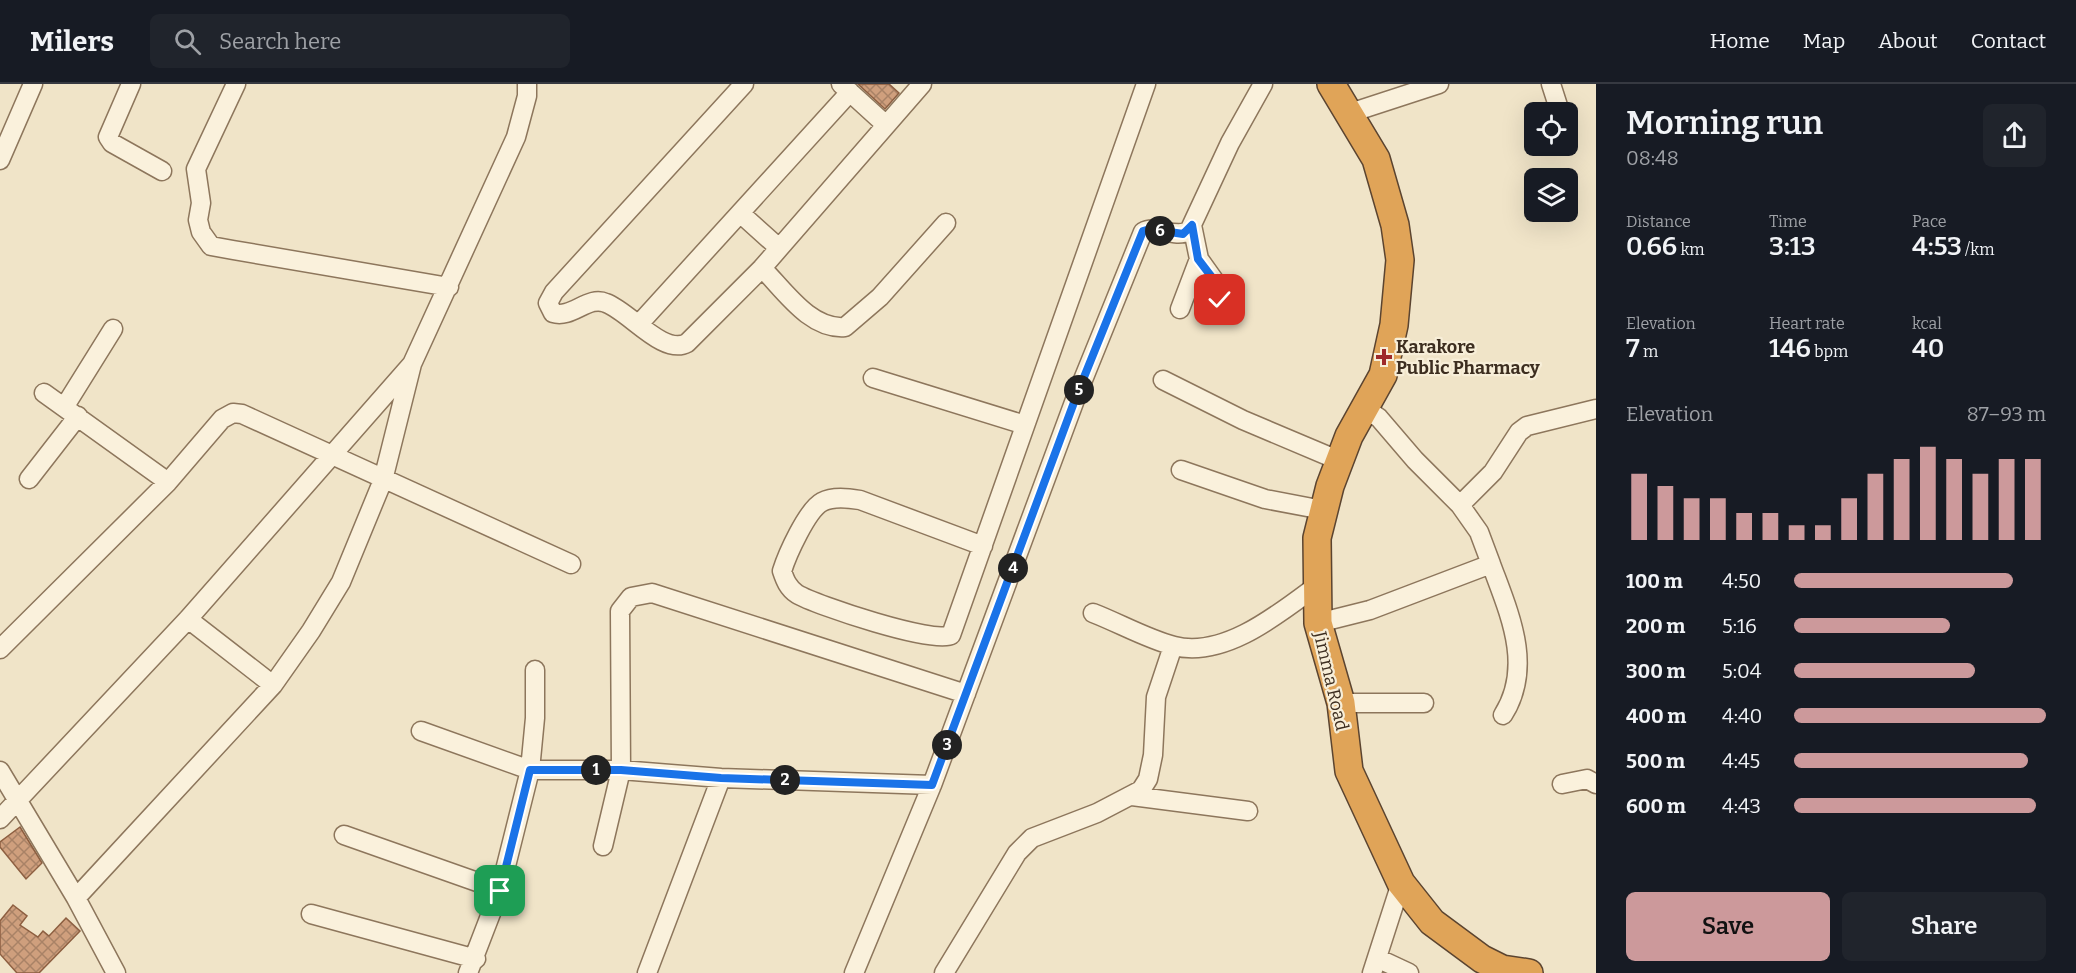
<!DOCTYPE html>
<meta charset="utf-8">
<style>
:root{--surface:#171b24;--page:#20242c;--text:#f1f3f6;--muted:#9ea1a6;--line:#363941;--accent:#cc999b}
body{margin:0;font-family:Bitter,serif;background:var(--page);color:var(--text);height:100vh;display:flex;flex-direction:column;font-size:22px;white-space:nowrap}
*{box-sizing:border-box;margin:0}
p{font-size:20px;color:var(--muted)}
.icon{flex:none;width:33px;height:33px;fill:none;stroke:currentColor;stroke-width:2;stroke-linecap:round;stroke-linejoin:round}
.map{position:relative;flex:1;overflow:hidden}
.details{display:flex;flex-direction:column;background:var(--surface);width:480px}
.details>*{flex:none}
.tools{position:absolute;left:1524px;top:18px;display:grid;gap:12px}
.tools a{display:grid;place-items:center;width:54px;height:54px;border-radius:9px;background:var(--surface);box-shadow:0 6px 24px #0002;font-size:30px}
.pin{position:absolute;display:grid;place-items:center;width:51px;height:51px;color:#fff;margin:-26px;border-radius:12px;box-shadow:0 3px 9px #0006}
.km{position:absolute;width:30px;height:30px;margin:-15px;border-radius:50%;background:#222;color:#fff;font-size:16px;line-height:30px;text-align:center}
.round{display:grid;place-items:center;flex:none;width:63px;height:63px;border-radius:9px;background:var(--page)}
.head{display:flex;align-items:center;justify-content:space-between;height:102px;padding:0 30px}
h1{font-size:33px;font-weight:600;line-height:45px}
.stats{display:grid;grid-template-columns:repeat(3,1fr);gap:9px;height:102px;padding:6px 30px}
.stats div{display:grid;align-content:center}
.stats b{font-size:26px;font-weight:600}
.stats small{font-size:16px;font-weight:400}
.stats p{font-size:16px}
.chart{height:168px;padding:12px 30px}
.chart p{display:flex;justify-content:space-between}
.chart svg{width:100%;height:108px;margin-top:6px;stroke:var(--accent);stroke-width:6}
.action{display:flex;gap:12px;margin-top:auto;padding:12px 30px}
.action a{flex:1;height:69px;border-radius:9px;background:var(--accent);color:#111;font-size:24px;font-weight:600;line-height:69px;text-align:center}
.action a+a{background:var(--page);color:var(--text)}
ul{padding:0 30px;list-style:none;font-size:20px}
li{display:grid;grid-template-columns:96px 72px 1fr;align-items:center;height:45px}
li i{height:15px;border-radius:8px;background:var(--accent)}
header{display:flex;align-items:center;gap:36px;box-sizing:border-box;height:84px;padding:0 30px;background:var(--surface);border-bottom:2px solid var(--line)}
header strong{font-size:28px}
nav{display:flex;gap:33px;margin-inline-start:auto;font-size:21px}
.search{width:420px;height:54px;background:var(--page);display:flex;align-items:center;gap:15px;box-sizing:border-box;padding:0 21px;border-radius:9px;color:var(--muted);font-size:22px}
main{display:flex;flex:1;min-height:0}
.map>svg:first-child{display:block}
.building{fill:url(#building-cross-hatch);stroke:#8d5f41;stroke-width:1.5}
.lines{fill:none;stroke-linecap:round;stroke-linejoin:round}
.minor-casing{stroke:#8d765c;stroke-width:21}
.highway-casing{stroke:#5b4430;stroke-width:30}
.minor{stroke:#faf1dc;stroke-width:18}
.highway{stroke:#e0a458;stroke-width:27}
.route-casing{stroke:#fff;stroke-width:12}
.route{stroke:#1a73e8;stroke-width:8}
.poi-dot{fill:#9e2a2b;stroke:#f7eed8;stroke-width:2}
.labels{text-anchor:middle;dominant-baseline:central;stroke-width:4.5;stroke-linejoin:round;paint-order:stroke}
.poi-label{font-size:18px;font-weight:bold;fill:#3d2e20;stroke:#f7eed8;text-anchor:start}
.street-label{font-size:18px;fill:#3d2e20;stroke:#f7eed8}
</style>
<header>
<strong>Milers</strong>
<div class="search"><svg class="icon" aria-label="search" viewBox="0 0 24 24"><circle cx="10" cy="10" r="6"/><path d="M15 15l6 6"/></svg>Search here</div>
<nav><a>Home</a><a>Map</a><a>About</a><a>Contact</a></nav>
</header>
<main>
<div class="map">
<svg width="1596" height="889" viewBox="0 0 1596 889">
<defs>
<pattern id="building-cross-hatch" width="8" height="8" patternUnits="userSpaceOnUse" patternTransform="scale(1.5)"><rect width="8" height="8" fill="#cf9f7d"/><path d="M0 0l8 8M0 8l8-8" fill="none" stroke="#a98266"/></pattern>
</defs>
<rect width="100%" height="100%" fill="#f0e4c8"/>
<path class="building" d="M858,0h31l10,9 -14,16z
M20,743l22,36 -16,16 -26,-32v-5z
M13,821l14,11 -7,9 18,12 5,-6 6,5 17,-18 14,13 -41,42h-22l-17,-19v-33z"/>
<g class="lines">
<defs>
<path id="minor" d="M131,0l-23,53 4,6 50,28
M236,0l-40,85 5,34 -3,17 3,12 10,14 22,4 216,37
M744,0l-190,208 -6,11 5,10c19,6 35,-18 53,-10 23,8 57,53 81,40l75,-75 160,-184
M841,0l45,41
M1551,0l9,28
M1350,29l89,-29
M0,76l33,-76
M740,129l39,35
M1192,141l7,34 15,21 6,20
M762,184c22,22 48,62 83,59l35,-30 66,-74
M1180,225l19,-50
M639,240l211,-232
M412,280l104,-227 11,-41v-12
M873,294l152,47
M1163,296l80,40 97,41
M44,309l124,89
M65,322l48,-77
M1181,386l84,29 58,11
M29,395l49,-63
M1460,421l33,-33 26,-40 8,-6 69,-17
M983,462l-123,-46c-12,-2 -27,-4 -38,2 -15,8 -35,53 -40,69 3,9 6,17 15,23 18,11 139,51 154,41l195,-551
M1491,480c18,49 43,102 12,151
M1093,529c26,10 54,26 81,33 51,13 107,-34 145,-62
M188,535l85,66
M1318,539l52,-13 121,-46 -12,-32 -19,-27 -45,-45 -36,-42 -13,-9
M0,565l168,-167 54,-63 11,-6 9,1 329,150
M1341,619h83
M421,647l109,39 5,-52v-48
M0,687l76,127 40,75
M1562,700l25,-5 9,5
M1132,712l116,15
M0,735l188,-200 224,-255 -29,116 -42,102 -30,49 -38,54 -197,213
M344,751l156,55
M603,762l18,-76 -1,-159 11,-14 21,-4 314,101
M311,830l165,45
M1379,875l30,14
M468,889l32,-83 30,-120h91l100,8 211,7
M647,889l74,-195
M854,889l78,-188 144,-388 67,-165c13,-8 31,7 46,-1l41,-88 33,-59
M944,889l73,-120 15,-15 65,-25 44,-23 7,-11 5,-24 3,-58 17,-51
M1372,889l29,-90"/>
<path id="highway" d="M1331,0l45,75 19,66 5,35 -6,65 -11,50 -34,61 -19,50 -13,52 1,85 23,80 8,68 52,112 31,39 50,37 20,10 27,4"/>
</defs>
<use href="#minor" class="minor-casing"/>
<use href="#highway" class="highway-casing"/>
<use href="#minor" class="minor"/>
<use href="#highway" class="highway"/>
</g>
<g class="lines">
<defs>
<path id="route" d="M500,807l30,-121h91l100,8 211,7 144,-388 67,-166 7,-2 33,5 9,-9 6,34 16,21 6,20"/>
</defs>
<use href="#route" class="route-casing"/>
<use href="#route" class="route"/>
</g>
<path class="poi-dot" d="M1381 264h6v6h6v6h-6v6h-6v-6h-6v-6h6z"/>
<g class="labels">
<g class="poi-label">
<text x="1396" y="263">Karakore<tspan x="1396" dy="21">Public Pharmacy</tspan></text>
</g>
<g class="street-label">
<text transform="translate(1331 597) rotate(77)">Jimma Road</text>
</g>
</g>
</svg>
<div class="tools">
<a><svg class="icon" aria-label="locate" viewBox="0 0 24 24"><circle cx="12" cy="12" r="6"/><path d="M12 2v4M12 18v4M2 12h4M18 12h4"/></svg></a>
<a><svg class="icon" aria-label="layers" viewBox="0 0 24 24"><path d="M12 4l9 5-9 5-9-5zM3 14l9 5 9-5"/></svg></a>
</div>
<div class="pin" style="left:500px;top:807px;background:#1e9e55"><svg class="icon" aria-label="arrive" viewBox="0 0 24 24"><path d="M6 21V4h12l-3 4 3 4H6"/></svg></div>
<div class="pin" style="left:1220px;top:216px;background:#d93025"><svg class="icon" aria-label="check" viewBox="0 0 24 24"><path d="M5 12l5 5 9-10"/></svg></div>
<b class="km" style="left:596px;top:686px">1</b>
<b class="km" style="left:785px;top:696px">2</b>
<b class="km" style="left:947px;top:661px">3</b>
<b class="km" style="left:1013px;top:484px">4</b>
<b class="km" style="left:1079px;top:306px">5</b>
<b class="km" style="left:1160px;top:147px">6</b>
</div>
<section class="details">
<div class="head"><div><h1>Morning run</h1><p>08:48</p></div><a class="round"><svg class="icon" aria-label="share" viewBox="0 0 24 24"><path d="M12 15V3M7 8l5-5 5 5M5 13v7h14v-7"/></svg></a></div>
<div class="stats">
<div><p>Distance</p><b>0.66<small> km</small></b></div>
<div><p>Time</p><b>3:13</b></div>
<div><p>Pace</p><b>4:53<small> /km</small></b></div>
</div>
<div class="stats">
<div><p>Elevation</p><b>7<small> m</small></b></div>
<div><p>Heart rate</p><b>146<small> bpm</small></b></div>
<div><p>kcal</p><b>40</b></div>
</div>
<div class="chart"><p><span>Elevation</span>87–93 m</p>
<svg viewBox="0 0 160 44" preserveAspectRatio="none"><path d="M5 44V17M15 44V22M25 44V27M35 44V27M45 44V33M55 44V33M65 44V38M75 44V38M85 44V27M95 44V17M105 44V11M115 44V6M125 44V11M135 44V17M145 44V11M155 44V11"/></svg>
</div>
<ul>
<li><b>100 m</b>4:50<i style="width:87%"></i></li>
<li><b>200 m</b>5:16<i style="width:62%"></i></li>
<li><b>300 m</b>5:04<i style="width:72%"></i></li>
<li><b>400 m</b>4:40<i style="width:100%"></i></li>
<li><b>500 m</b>4:45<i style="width:93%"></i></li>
<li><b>600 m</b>4:43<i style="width:96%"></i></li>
</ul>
<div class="action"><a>Save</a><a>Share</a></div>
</section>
</main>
